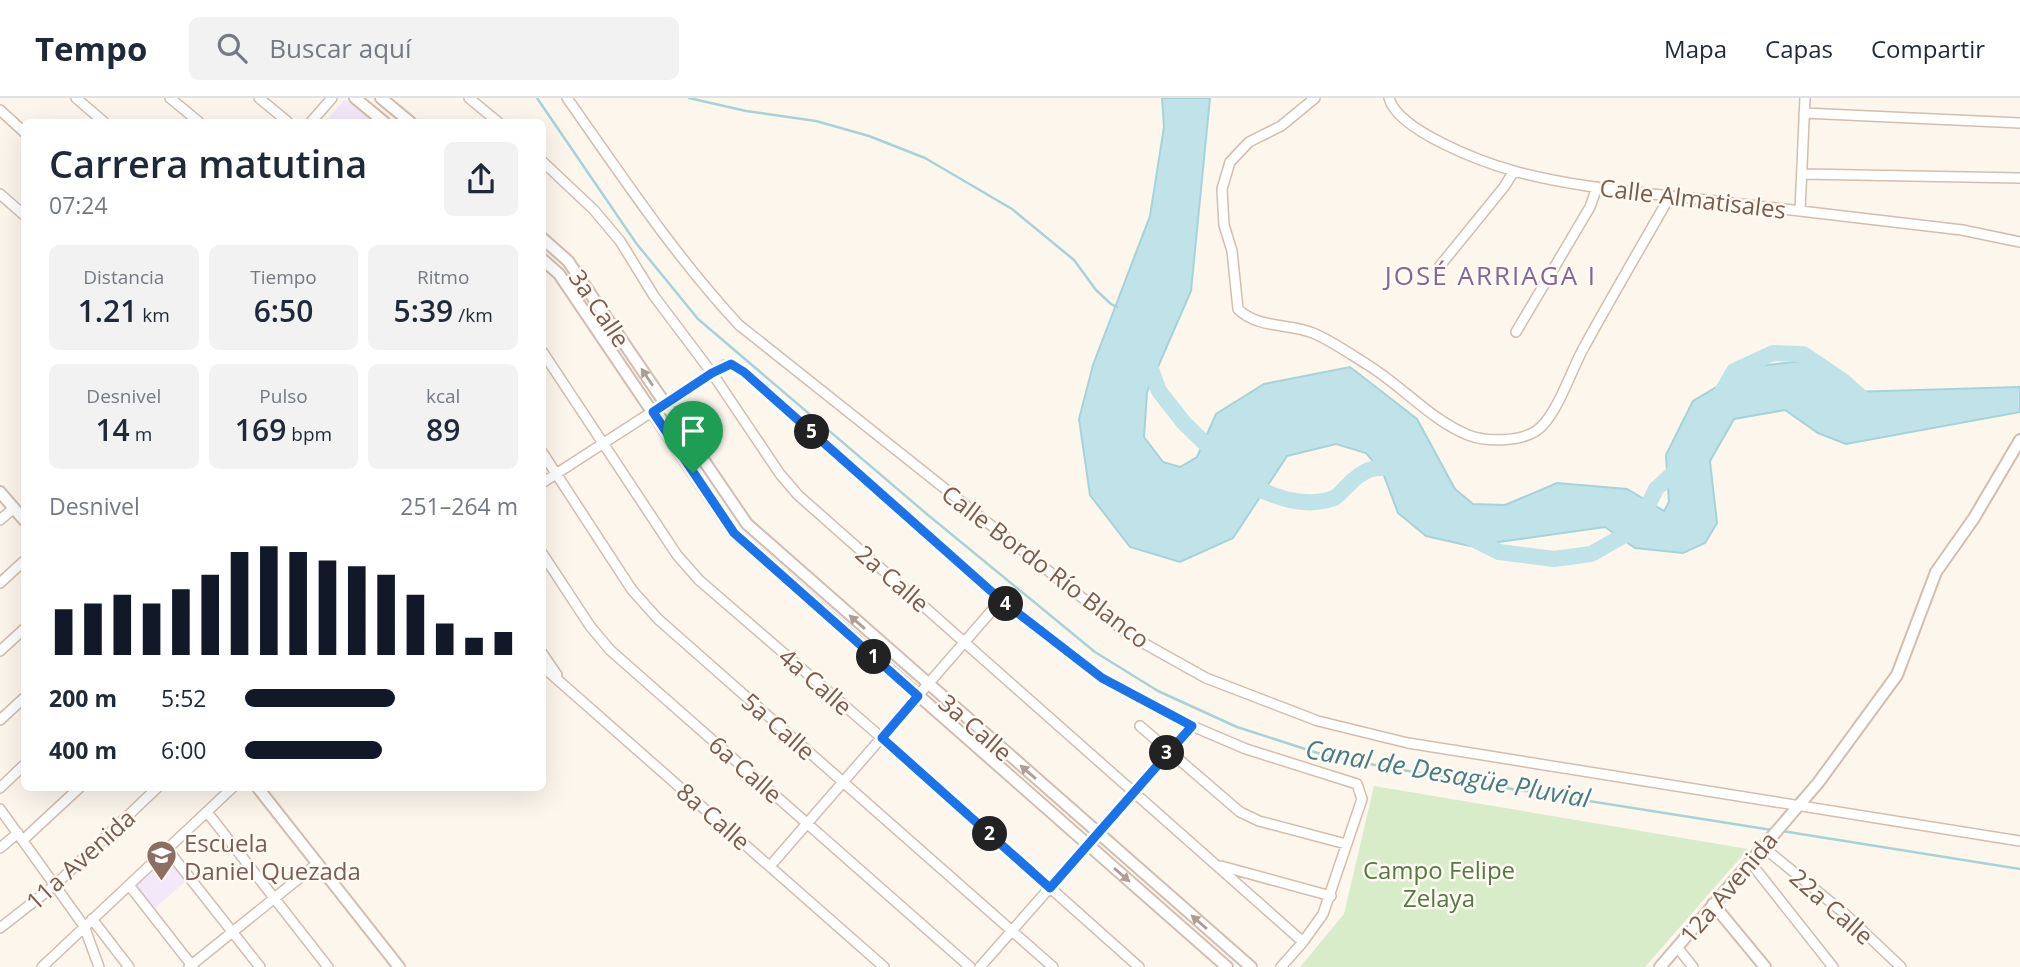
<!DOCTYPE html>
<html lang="es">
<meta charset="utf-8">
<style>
:root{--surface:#fff;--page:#f2f2f3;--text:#1f2937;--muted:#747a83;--line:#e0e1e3;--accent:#111827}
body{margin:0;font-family:"Open Sans",sans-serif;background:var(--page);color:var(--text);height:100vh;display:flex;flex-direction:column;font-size:26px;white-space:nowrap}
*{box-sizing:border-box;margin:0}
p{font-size:23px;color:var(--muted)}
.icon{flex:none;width:38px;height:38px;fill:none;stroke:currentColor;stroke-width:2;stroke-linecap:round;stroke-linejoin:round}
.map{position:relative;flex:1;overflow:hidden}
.drawer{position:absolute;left:21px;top:21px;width:525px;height:672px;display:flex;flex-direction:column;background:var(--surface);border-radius:10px;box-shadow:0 7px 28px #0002}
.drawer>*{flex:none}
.pin{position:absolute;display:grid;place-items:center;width:60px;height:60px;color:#fff;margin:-72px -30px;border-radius:50% 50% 50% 0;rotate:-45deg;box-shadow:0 0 7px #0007}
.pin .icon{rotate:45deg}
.km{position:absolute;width:35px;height:35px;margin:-18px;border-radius:50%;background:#222;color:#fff;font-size:19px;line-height:35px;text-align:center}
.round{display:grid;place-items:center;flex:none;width:74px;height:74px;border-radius:10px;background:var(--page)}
.summary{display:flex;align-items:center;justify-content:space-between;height:119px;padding:0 28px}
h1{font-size:38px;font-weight:600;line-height:52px}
.figures{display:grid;grid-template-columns:repeat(3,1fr);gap:10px;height:119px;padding:7px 28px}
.figures div{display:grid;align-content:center;border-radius:10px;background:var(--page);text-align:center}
.figures b{font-size:30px;font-weight:600}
.figures small{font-size:19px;font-weight:400}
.figures p{font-size:19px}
.chart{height:196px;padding:14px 28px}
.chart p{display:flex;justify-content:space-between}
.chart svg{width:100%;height:126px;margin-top:7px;stroke:var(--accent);stroke-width:6}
ul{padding:0 28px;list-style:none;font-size:23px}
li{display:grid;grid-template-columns:112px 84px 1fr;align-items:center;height:52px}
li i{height:18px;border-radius:9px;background:var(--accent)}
header{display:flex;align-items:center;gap:42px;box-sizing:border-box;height:98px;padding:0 35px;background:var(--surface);border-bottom:2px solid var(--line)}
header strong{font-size:33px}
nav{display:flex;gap:38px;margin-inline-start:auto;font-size:24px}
.search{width:490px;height:63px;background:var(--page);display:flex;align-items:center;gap:18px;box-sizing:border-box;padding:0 24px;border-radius:10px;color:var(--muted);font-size:26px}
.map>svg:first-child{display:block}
.education{fill:#f3e8fa}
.green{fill:#d8ecc9}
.water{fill:#bfe3e8;stroke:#a5d3da;stroke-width:2}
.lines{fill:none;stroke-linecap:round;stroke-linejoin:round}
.stream{stroke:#a5d3da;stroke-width:2.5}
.river{stroke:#bfe3e8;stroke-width:16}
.minor-casing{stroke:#d1beb0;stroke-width:12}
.tertiary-casing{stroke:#d1beb0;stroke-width:14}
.minor{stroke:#fff;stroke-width:9}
.tertiary{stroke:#fff;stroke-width:10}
.oneway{fill:#af9d94}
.route-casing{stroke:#fff;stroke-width:14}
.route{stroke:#1a73e8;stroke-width:9}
.labels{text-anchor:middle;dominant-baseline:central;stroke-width:5;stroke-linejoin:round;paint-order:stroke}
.street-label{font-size:24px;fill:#7a5c4d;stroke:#fffaf3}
.education-label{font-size:24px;fill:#785e54;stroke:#fffaf3;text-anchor:start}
.park-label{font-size:24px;fill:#537a41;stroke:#fffaf3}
.neighbourhood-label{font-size:26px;letter-spacing:2px;fill:#846695;stroke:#fffaf3}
.water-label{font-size:26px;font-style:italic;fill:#437c86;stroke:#fffaf3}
</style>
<header>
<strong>Tempo</strong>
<div class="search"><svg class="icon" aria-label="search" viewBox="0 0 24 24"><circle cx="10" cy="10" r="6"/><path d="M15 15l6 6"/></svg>Buscar aquí</div>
<nav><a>Mapa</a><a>Capas</a><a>Compartir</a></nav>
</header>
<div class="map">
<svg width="2020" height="869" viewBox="0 0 2020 869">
<rect width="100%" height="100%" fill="#fdf6ec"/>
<path class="education" d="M345,1l28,23h-48z
M167,756l20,26 -33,29 -19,-24z"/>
<path class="green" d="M1374,688l374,63 -103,118h-345l44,-53z"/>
<path class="water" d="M1162,0h48l-19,193 -44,101 -3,45 19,25 17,5 17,-10 19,-43 48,-30 86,-17 67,52 38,70 18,15 32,1 52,-22 70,6 37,22 5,-9 -3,-47 27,-54 57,-34 60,-7 40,32 170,-5v25l-174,32 -28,-11 -33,-23 -51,9 -24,42 7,62 -12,20 -22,10 -48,-5 -30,-21 -135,19 -44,-10 -28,-23 -15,-40 -17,-20 -30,-9 -49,12 -54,82 -53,24 -50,-15 -40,-52 -11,-76 14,-54 57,-149 14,-89z"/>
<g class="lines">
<path class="stream" d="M537,0l99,145 62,76 230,196 167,137 63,39 79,36 93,30 157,28 285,45
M689,0l57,13 70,10 53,15 56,22 87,51 62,51 22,30 15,14 6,3
M1782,733l238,38"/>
<path class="river" d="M1147,260l12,33 25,32 33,32
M1718,301l16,-28 39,-18 30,1 40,27 28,25
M1244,385c28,12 59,27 90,15 4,-2 8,-7 12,-11 18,-18 27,-22 53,-18
M1465,437l34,17 55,7 37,-5 46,-26 19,-39 27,-25"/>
<defs>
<path id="minor" d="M76,0l28,24
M170,0l29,24
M259,0l29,24
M469,0l29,24
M567,0c55,78 107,157 172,227l390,310 77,43 112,43 90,22 612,98
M1315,0l-34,28 -32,16 -19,20 -8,27 2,36 8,26 6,58c20,20 51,14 75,24 19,8 37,21 55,32 34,21 63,55 100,70 18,7 51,7 68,-4 20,-13 35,-60 47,-82 28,-51 58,-102 87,-153
M1389,0c9,33 93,64 125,73 57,16 124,21 184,28 88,11 176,21 264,31l58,12
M0,12l24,22
M1804,15l216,10
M311,24l21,-24
M542,63l52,49 26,31 34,55 58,77 68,101 18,21 505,447
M1803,76l217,4
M0,96l24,21
M1800,113l5,-113
M1439,169l65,-80 10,-16
M1516,234l74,-125 7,-20
M542,253l135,204 22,25 183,158 257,229
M542,354l90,138 26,29 395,348
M542,385l170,-110 13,-8 13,2 263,233 101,78 90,48 54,23 111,35 5,15 -39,115 -20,28 -22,25
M0,422l14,-12
M542,455l48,73 20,24 360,317
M0,485l24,-22
M0,553l24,-22
M542,555l15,22
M542,568l342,301
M0,622l24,-22
M1140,628l100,86 19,9 87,23
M0,690l24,-23
M0,711l84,117 15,41
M207,714l121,155
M23,742l56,-52
M1763,749l81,66 57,54
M0,750l18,-15
M167,751l93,118
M1750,764l83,105
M771,767l230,-265
M1221,768l110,30
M129,787l64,82
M92,821l37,48
M0,830l55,-43 102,-97
M1677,849l16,20
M42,869l190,-179
M189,869l129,-104
M980,869l212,-241"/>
<path id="tertiary" d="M355,0l29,24
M381,0l29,24
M542,140l26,23 179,263 504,443
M542,161l17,15 175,259 493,434
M0,394l24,28
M258,690l141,179
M1713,806l52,63
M1660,869l158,-184 79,-108 39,-103 38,-54 46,-78"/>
</defs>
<use href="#minor" class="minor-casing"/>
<use href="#tertiary" class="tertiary-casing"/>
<use href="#minor" class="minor"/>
<use href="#tertiary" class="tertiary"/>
</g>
<defs><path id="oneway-solid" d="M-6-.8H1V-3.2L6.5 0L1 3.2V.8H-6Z" transform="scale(1.75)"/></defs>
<g class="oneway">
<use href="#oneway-solid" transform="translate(647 279) rotate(-124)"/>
<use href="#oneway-solid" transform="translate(857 524) rotate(-139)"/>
<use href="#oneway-solid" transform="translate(1028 674) rotate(-139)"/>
<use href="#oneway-solid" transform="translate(1122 777) rotate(41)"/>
<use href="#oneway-solid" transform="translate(1199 824) rotate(-139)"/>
</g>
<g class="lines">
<defs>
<path id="route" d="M731,266l13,8 257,228 101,78 90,48 -142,162 -168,-150 36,-42 -184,-163 -81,-121 59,-39z"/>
</defs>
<use href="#route" class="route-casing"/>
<use href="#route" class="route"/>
</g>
<defs>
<symbol id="school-pin" viewBox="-11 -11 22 30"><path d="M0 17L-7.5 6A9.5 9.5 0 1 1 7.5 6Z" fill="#8d6e63" stroke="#fffaf3"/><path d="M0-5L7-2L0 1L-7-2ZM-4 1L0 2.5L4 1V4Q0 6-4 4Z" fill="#fff"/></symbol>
</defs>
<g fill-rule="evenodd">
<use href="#school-pin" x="144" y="740" width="35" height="47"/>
</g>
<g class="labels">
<g class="street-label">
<text transform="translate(1693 100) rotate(7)">Calle Almatisales</text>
<text transform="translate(600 210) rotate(56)">3a Calle</text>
<text transform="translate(1046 468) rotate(37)">Calle Bordo Río Blanco</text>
<text transform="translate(893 480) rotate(41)">2a Calle</text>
<text transform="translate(816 583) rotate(41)">4a Calle</text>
<text transform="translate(779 628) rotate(41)">5a Calle</text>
<text transform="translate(976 629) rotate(41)">3a Calle</text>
<text transform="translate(746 671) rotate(41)">6a Calle</text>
<text transform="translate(714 718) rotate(41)">8a Calle</text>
<text transform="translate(80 761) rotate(-42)">11a Avenida</text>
<text transform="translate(1728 789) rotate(-50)">12a Avenida</text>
<text transform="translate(1832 808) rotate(41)">22a Calle</text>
</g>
<g class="education-label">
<text x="184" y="744">Escuela<tspan x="184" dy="28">Daniel Quezada</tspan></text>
</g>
<g class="park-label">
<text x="1439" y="771">Campo Felipe<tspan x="1439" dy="28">Zelaya</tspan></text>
</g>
<g class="neighbourhood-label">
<text x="1491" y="177">JOSÉ ARRIAGA I</text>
</g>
<g class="water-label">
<text transform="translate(1448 675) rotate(10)">Canal de Desagüe Pluvial</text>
</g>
</g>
</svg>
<div class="pin" style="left:693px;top:375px;background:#1e9e55"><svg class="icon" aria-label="arrive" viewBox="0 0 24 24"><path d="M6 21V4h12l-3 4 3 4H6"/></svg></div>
<b class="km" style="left:874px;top:559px">1</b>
<b class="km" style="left:990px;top:736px">2</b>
<b class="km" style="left:1167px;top:655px">3</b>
<b class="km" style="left:1006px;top:506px">4</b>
<b class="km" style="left:812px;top:334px">5</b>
<section class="drawer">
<div class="summary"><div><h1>Carrera matutina</h1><p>07:24</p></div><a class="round"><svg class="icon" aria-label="share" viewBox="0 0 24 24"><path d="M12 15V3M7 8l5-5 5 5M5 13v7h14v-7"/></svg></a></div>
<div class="figures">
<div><p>Distancia</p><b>1.21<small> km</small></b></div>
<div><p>Tiempo</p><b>6:50</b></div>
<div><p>Ritmo</p><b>5:39<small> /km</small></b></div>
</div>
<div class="figures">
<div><p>Desnivel</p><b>14<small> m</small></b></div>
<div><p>Pulso</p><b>169<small> bpm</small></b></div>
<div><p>kcal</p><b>89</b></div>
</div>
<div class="chart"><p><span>Desnivel</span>251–264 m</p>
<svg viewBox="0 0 160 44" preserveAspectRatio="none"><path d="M5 44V28M15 44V26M25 44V23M35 44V26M45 44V21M55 44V16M65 44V8M75 44V6M85 44V8M95 44V11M105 44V13M115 44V16M125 44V23M135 44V33M145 44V38M155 44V36"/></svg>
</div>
<ul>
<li><b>200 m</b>5:52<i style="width:55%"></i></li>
<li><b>400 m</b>6:00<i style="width:50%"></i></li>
</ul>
</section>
</div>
